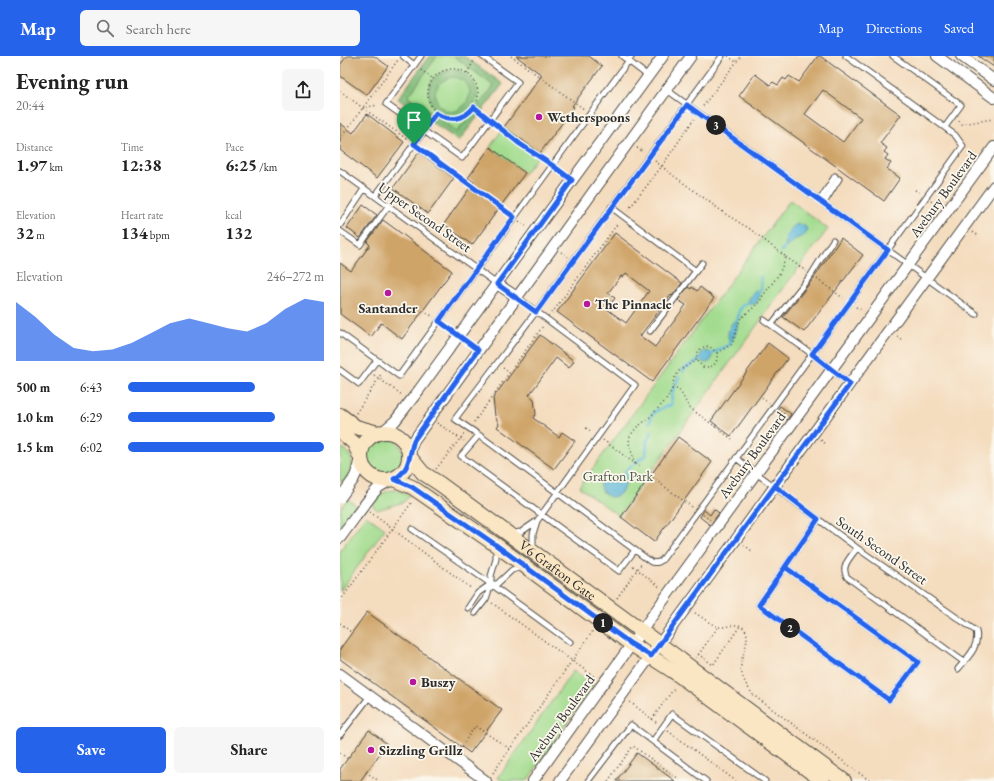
<!DOCTYPE html>
<meta charset="utf-8">
<style>
:root{--surface:#fff;--page:#f6f6f6;--text:#222;--muted:#767676;--accent:#2563eb}
body{margin:0;font-family:"EB Garamond",serif;background:var(--page);color:var(--text);height:100vh;display:flex;flex-direction:column;font-size:15px;white-space:nowrap}
*{box-sizing:border-box;margin:0}
p{font-size:13px;color:var(--muted)}
.icon{flex:none;width:22px;height:22px;fill:none;stroke:currentColor;stroke-width:2;stroke-linecap:round;stroke-linejoin:round}
.map{position:relative;flex:1;overflow:hidden}
.panel{display:flex;flex-direction:column;background:var(--surface);width:340px}
.panel>*{flex:none}
.pin{position:absolute;display:grid;place-items:center;width:34px;height:34px;color:#fff;margin:-41px -17px;border-radius:50% 50% 50% 0;rotate:-45deg;box-shadow:0 0 4px #0007}
.pin .icon{rotate:45deg}
.km{position:absolute;width:20px;height:20px;margin:-10px;border-radius:50%;background:#222;color:#fff;font-size:11px;line-height:20px;text-align:center}
.round{display:grid;place-items:center;flex:none;width:42px;height:42px;border-radius:6px;background:var(--page)}
.summary{display:flex;align-items:center;justify-content:space-between;height:68px;padding:0 16px}
h1{font-size:22px;font-weight:700;line-height:30px}
.stats{display:grid;grid-template-columns:repeat(3,1fr);gap:6px;height:68px;padding:4px 16px}
.stats div{display:grid;align-content:center}
.stats b{font-size:17px;font-weight:700}
.stats small{font-size:11px;font-weight:400}
.stats p{font-size:11px}
.chart{height:112px;padding:8px 16px}
.chart p{display:flex;justify-content:space-between}
.chart svg{width:100%;height:72px;margin-top:4px;fill:var(--accent);opacity:.7}
.cta{display:flex;gap:8px;margin-top:auto;padding:8px 16px}
.cta a{flex:1;height:46px;border-radius:6px;background:var(--accent);color:#fff;font-size:16px;font-weight:700;line-height:46px;text-align:center}
.cta a+a{background:var(--page);color:var(--text)}
ul{padding:0 16px;list-style:none;font-size:13px}
li{display:grid;grid-template-columns:64px 48px 1fr;align-items:center;height:30px}
li i{height:10px;border-radius:5px;background:var(--accent)}
header{display:flex;align-items:center;gap:24px;box-sizing:border-box;height:56px;padding:0 20px;background:var(--accent);color:#fff}
header strong{font-size:19px}
nav{display:flex;gap:22px;margin-inline-start:auto;font-size:14px}
.search{width:280px;height:36px;background:var(--page);display:flex;align-items:center;gap:10px;box-sizing:border-box;padding:0 14px;border-radius:6px;color:var(--muted);font-size:15px}
main{display:flex;flex:1;min-height:0}
.map>svg:first-child{display:block}
.green{fill:#a3dc8f;stroke:#67845d}
.forest{fill:#82bc7a;stroke:#567452;fill-rule:evenodd}
.water{fill:#5ab6d8;stroke:#427082}
.lines{fill:none;stroke-linecap:round;stroke-linejoin:round}
.stream{stroke:#5ab6d8;stroke-width:3}
.building{fill:#cfa469;fill-rule:evenodd}
.lane-casing{stroke:#494641;stroke-width:7}
.street-casing{stroke:#494641;stroke-width:12}
.secondary-casing{stroke:#494641;stroke-width:16}
.path{stroke:#494641;stroke-width:1.5;stroke-dasharray:1 3;stroke-linecap:butt}
.lane{stroke:#fff;stroke-width:5}
.street{stroke:#fff;stroke-width:10}
.secondary{stroke:#fbe6c3;stroke-width:14}
.street-bridge-casing{stroke:#494641;stroke-width:12;stroke-linecap:butt}
.secondary-bridge-casing{stroke:#494641;stroke-width:16;stroke-linecap:butt}
.street-bridge{stroke:#fff;stroke-width:10}
.secondary-bridge{stroke:#fbe6c3;stroke-width:14}
.route-casing{stroke:#fff;stroke-width:8}
.route{stroke:#2563eb;stroke-width:5}
.poi-dot{fill:#b5179e;stroke:#fbf7ec;stroke-width:1.5}
.labels{text-anchor:middle;dominant-baseline:central;stroke-width:3.5;stroke-linejoin:round;paint-order:stroke}
.poi-label{font-size:14px;font-weight:bold;fill:#2b2b2b;stroke:#fbf7ec;text-anchor:start}
.street-label{font-size:14px;fill:#2b2b2b;stroke:#fbf7ec}
.park-label{font-size:14px;fill:#495744;stroke:#fbf7ec}
</style>
<header>
<strong>Map</strong>
<div class="search"><svg class="icon" aria-label="search" viewBox="0 0 24 24"><circle cx="10" cy="10" r="6"/><path d="M15 15l6 6"/></svg>Search here</div>
<nav><a>Map</a><a>Directions</a><a>Saved</a></nav>
</header>
<main>
<section class="panel">
<div class="summary"><div><h1>Evening run</h1><p>20:44</p></div><a class="round"><svg class="icon" aria-label="share" viewBox="0 0 24 24"><path d="M12 15V3M7 8l5-5 5 5M5 13v7h14v-7"/></svg></a></div>
<div class="stats">
<div><p>Distance</p><b>1.97<small> km</small></b></div>
<div><p>Time</p><b>12:38</b></div>
<div><p>Pace</p><b>6:25<small> /km</small></b></div>
</div>
<div class="stats">
<div><p>Elevation</p><b>32<small> m</small></b></div>
<div><p>Heart rate</p><b>134<small> bpm</small></b></div>
<div><p>kcal</p><b>132</b></div>
</div>
<div class="chart"><p><span>Elevation</span>246–272 m</p>
<svg viewBox="0 0 160 44" preserveAspectRatio="none"><path d="M0 44V8L10 17L20 28L30 36L40 38L50 37L60 33L70 27L80 21L90 18L100 21L110 24L120 26L130 21L140 12L150 6L160 8V44z"/></svg>
</div>
<ul>
<li><b>500 m</b>6:43<i style="width:65%"></i></li>
<li><b>1.0 km</b>6:29<i style="width:75%"></i></li>
<li><b>1.5 km</b>6:02<i style="width:100%"></i></li>
</ul>
<div class="cta"><a>Save</a><a>Share</a></div>
</section>
<div class="map">
<svg width="654" height="725" viewBox="0 0 654 725">
<rect width="100%" height="100%" fill="#fbf7ec"/>
<filter id="ink" filterUnits="userSpaceOnUse"><feTurbulence type="fractalNoise" baseFrequency=".025" numOctaves="2"/><feDisplacementMap in="SourceGraphic" scale="8" xChannelSelector="R" yChannelSelector="G"/><feConvolveMatrix kernelMatrix="1 2 1 2 8 2 1 2 1" color-interpolation-filters="sRGB"/></filter>
<filter id="wash" filterUnits="userSpaceOnUse"><feTurbulence type="fractalNoise" baseFrequency=".012" numOctaves="4" result="noise"/><feDisplacementMap in="SourceGraphic" scale="16" xChannelSelector="R" yChannelSelector="G"/><feGaussianBlur stdDeviation="0.9" result="paint"/><feColorMatrix in="noise" values="0 0 0 0 0 0 0 0 0 0 0 0 0 0 0 0 0 1.4 0 .05"/><feComposite in="paint" operator="in"/></filter>
<g filter="url(#wash)">
<rect width="100%" height="100%" fill="#f4dcbe"/>
<path class="green" d="M97,0h17l40,30 -37,46 -49,-35z
M164,71l36,26 -15,20 -35,-26z
M450,144l38,29 -29,38 -180,249 -40,-29z
M27 400a18 18 0 1 1 36 0a18 18 0 1 1-36 0Z
M0,393h5c12,14 7,20 -2,33l-3,-1z
M57,434l13,5 -6,7 -27,8 -5,-5c7,-10 12,-15 25,-15z
M7,443l9,6 -16,22v-18z
M26,459l19,14 -45,62v-40z
M233,615l20,14 -66,96h-23l-6,-3z"/>
<path class="forest" d="M89,0h8l-29,41 49,35 37,-46 -40,-30h10l39,28 -44,57 -61,-42z
M115,14c17,5 30,23 16,39 -30,34 -69,-35 -16,-39zM114,21c36,8 1,53 -16,26 -8,-13 3,-25 16,-26z"/>
<path class="water" d="M457,168l8,2 2,4 -2,5 -9,4 -9,8h-2l1,-11 4,-7z
M418,235l2,4 -4,9h-6l-2,-3 5,-9z
M397,264c2,7 -3,18 -7,24 -4,-8 -2,-21 7,-24z
M360 301a6 6 0 1 1 12 0a6 6 0 1 1-12 0Z
M282,421l3,1 1,5c-3,8 -6,14 -16,14 -7,-4 -11,-7 -10,-16 6,-3 9,1 14,2l3,-4z"/>
<g class="lines">
<path class="stream" d="M441,195l4,-4
M418,238l3,-6v-11
M396,267l5,-16 10,-6
M368,300l22,-12 1,-4
M343,315l2,-3 18,-10
M310,366c0,-11 12,-14 21,-17l1,-13 7,-15
M296,406l10,-7 1,-14 4,-6v-3
M285,422l1,-7 6,-6"/>
</g>
<g id="blocks">
<path class="building" d="M7,0h27l14,10 -21,29 -27,-19v-11z
M176,0h73l13,10 -30,40 2,1 -34,46 -36,-26 38,-52z
M478,0h2l81,59 -21,28 7,5 -3,4 4,3 -3,4 6,4 -4,6 13,9 -16,23 -145,-105 16,-22 15,11 3,-3 5,3 5,-7 3,2 3,-4 10,6zM483,34l38,28 -18,24 -38,-28z
M638,0h16v11z
M27,58l37,28 -27,36 -37,-28v-27l13,10z
M150,91l35,26 -53,72 -28,-21 30,-42 -6,-4z
M79,96l35,26 -26,36 -35,-26z
M23,149l14,10 -17,23 -13,-10z
M43,164l69,51 -50,68 -21,-16 -10,14 -31,-23v-51l11,8 19,-26 -3,-3z
M275,177l67,50 -10,13 -1,-1 -31,41 15,11 31,-42 -8,-5 10,-13 3,2 1,-2 5,4 3,-4 14,11 -62,84 -95,-70zM286,217l23,18 -23,32 -19,-14 8,-11 -7,-5 13,-17 2,1z
M501,182l22,17 -59,77 -21,-15 31,-39z
M200,279l34,26 -5,7 -13,-10 -27,37 5,4 2,15 -3,4 26,19 3,-5 13,9 -21,28 -57,-42 2,-3 -4,-8 -2,-18z
M428,287l20,15 -57,78 -20,-15z
M440,350l11,8 -4,6 -11,-8z
M338,381l34,25 -58,80 -33,-25z
M374,453l5,4 -9,12 -10,-8 4,-7 6,5z
M27,556l135,98 -32,43 -130,-94v-10z
M29,674l18,14 -27,37h-20v-12z
M297,697l38,28h-59z"/>
</g>
</g>
<g filter="url(#ink)">
<use href="#blocks" fill-opacity="0" stroke="#494641" stroke-width="1"/>
<g class="lines">
<defs>
<path id="lane" d="M63,0l11,9
M81,0l-35,48 76,54 56,-76 -36,-26
M282,0l26,20
M382,0l-190,261 -77,102 24,16 172,127c5,1 7,1 11,-2l188,-258 113,-156 -8,-11 -109,-79
M553,0l68,49 -16,22
M327,34l309,224
M0,115l157,113
M35,140l49,-65
M480,144l15,-24
M484,147l15,-24
M271,151l85,64
M0,169l24,-36
M0,175l20,14 29,-40
M424,264l48,34 38,30
M431,269l40,-50 22,-35
M310,275l52,-68
M0,277l59,43 233,-320
M0,314l19,14 18,-24
M139,379l-18,21 158,115 16,-21
M396,402l121,90 119,83c4,16 -9,27 -18,38
M72,473l79,55 79,58
M172,477l9,-1 16,-11 98,-136 -118,-88
M517,492c-6,9 -17,18 -10,29l117,85
M193,493v-15l4,-13
M445,511l133,95 -29,38 -130,-95 59,-86
M128,552l10,-15 13,-9h6l15,-14 10,-3
M135,557l11,-14 5,-15v-8l5,-17v-11
M0,679l30,-39
M313,685l19,-27 93,67
M248,725l43,-56 75,56"/>
<path id="street" d="M597,0l57,42
M621,0l33,24
M157,228l20,13
M42,376l13,-11 24,-31 244,-334
M69,398l5,-14 277,-384
M13,424l3,-6 4,-16
M32,439l7,-8 12,-7
M0,482l16,-22
M338,524l316,-433
M357,537l297,-407
M271,617l54,-75
M0,618l146,107
M288,631l55,-75
M193,725l62,-87
M220,725l55,-76"/>
<g id="secondary">
<path d="M0,359l16,12 22,6"/>
<path d="M0,375l14,12 6,13"/>
<circle cx="45" cy="400" r="24"/>
<path id="s1" d="M69,400l14,17 17,11 241,176"/>
<path d="M53,423l19,8 84,58 135,99 42,27"/>
<path d="M358,617l146,108"/>
<path d="M351,628l132,97"/>
</g>
</defs>
<use href="#lane" class="lane-casing"/>
<use href="#street" class="street-casing"/>
<use href="#secondary" class="secondary-casing"/>
<path class="path" d="M171,0l73,53
M388,0l8,6
M0,5l3,-5
M88 38a25 25 0 1 1 50 0a25 25 0 1 1-50 0Z
M81,14l11,8
M127,17l8,-14
M0,35l23,17 15,-3
M363,50l38,-50
M134,51l11,9
M23,52l45,32
M255,61l7,5
M619,65l3,3 31,-5
M88,68l8,-11
M155,69l25,19 26,17
M0,83l58,-79
M180,88l3,-4
M79,92l89,65
M297,92l7,4
M315,105l19,15 53,39 23,14 36,28 -7,17 -17,23 -2,5 -20,17 -8,25 -15,9c1,10 -3,15 -14,14l-7,-7
M219,114l7,5
M575,134l5,3
M591,145l8,6
M288,154l34,-44 32,-47
M179,165l7,5
M633,176l6,4
M221,196l7,5
M446,201l20,14
M477,223l26,19
M516,251l7,4
M87,257l7,4
M212,257l66,-90
M105,269l6,5
M557,280l6,5
M163,312l6,4
M34,319l28,20
M332,333h6c5,5 7,13 12,19l42,31
M422,342l7,5
M440,355l7,5
M16,357l26,-40
M134,366l69,-96
M97,367l27,18
M246,372l6,4
M263,384l38,28
M481,384l6,5
M295,408l-6,-21 1,-7 7,-9 11,-8 19,-20 5,-10 2,-10 5,-8 17,-11c1,-9 3,-13 13,-14l8,7
M96,413l28,-35
M306,417l46,34
M30,456l102,77
M363,459l7,5
M404,489l8,6
M293,510l28,22
M277,542l24,-34
M0,545l72,-99
M152,547l104,75
M355,557c7,4 16,12 24,14 7,1 15,-4 22,-1 13,8 1,27 0,38 -1,12 6,22 12,31l117,86
M0,567l12,10
M358,598l15,11 27,-39
M356,602l22,-31
M290,646l27,21
M312,663l23,-32
M328,675l68,50
M120,693l15,-23 35,23
M0,697l8,6
M26,716l13,9
M153,717l100,-142
M268,725l25,-35 49,35"/>
<use href="#lane" class="lane"/>
<use href="#street" class="street"/>
<use href="#secondary" class="secondary"/>
<defs>
<path id="street-bridge" d="M0,442l13,-18
M16,460l16,-21
M325,542l13,-18
M343,556l14,-19
M255,638l16,-21
M275,649l13,-18"/>
<path id="secondary-bridge" d="M341,604l17,13
M333,615l18,13"/>
</defs>
<use href="#street-bridge" class="street-bridge-casing"/>
<use href="#secondary-bridge" class="secondary-bridge-casing"/>
<use href="#street-bridge" class="street-bridge"/>
<use href="#secondary-bridge" class="secondary-bridge"/>
</g>
</g>
<g class="lines" filter="url(#ink)">
<defs>
<path id="route" d="M74,88l100,73 -75,104 39,29 -64,90c-5,15 -4,31 -20,39l18,8 84,58 135,99 20,12 124,-170 43,33 -33,48 133,95 -29,38 -130,-95 59,-86 -43,-33 75,-102 -38,-30 76,-104 -201,-145 -151,207 -39,-28 75,-104 -20,-15 -32,-21 -46,-37c-10,13 -24,15 -38,6l-22,31"/>
</defs>
<use href="#route" class="route-casing"/>
<use href="#route" class="route"/>
</g>
<g class="poi-dot">
<circle cx="199" cy="61" r="4"/>
<circle cx="48" cy="237" r="4"/>
<circle cx="247" cy="248" r="4"/>
<circle cx="73" cy="626" r="4"/>
<circle cx="31" cy="694" r="4"/>
</g>
<g class="labels">
<g class="poi-label">
<text x="207" y="61">Wetherspoons</text>
<text x="255" y="248">The Pinnacle</text>
<text x="48" y="252" text-anchor="middle">Santander</text>
<text x="81" y="626">Buszy</text>
<text x="39" y="694">Sizzling Grillz</text>
</g>
<g class="street-label">
<text transform="translate(603 138) rotate(-54)">Avebury Boulevard</text>
<text transform="translate(85 161) rotate(35)">Upper Second Street</text>
<text transform="translate(412 399) rotate(-54)">Avebury Boulevard</text>
<text transform="translate(542 494) rotate(35)">South Second Street</text>
<text stroke="none"><textPath href="#s1" startOffset="188">V6 Grafton Gate</textPath></text>
<text transform="translate(221 662) rotate(-54)">Avebury Boulevard</text>
</g>
<g class="park-label">
<text x="278" y="420">Grafton Park</text>
</g>
</g>
</svg>
<div class="pin" style="left:74px;top:88px;background:#1e9e55"><svg class="icon" aria-label="arrive" viewBox="0 0 24 24"><path d="M6 21V4h12l-3 4 3 4H6"/></svg></div>
<b class="km" style="left:263px;top:567px">1</b>
<b class="km" style="left:450px;top:572px">2</b>
<b class="km" style="left:376px;top:69px">3</b>
</div>
</main>
